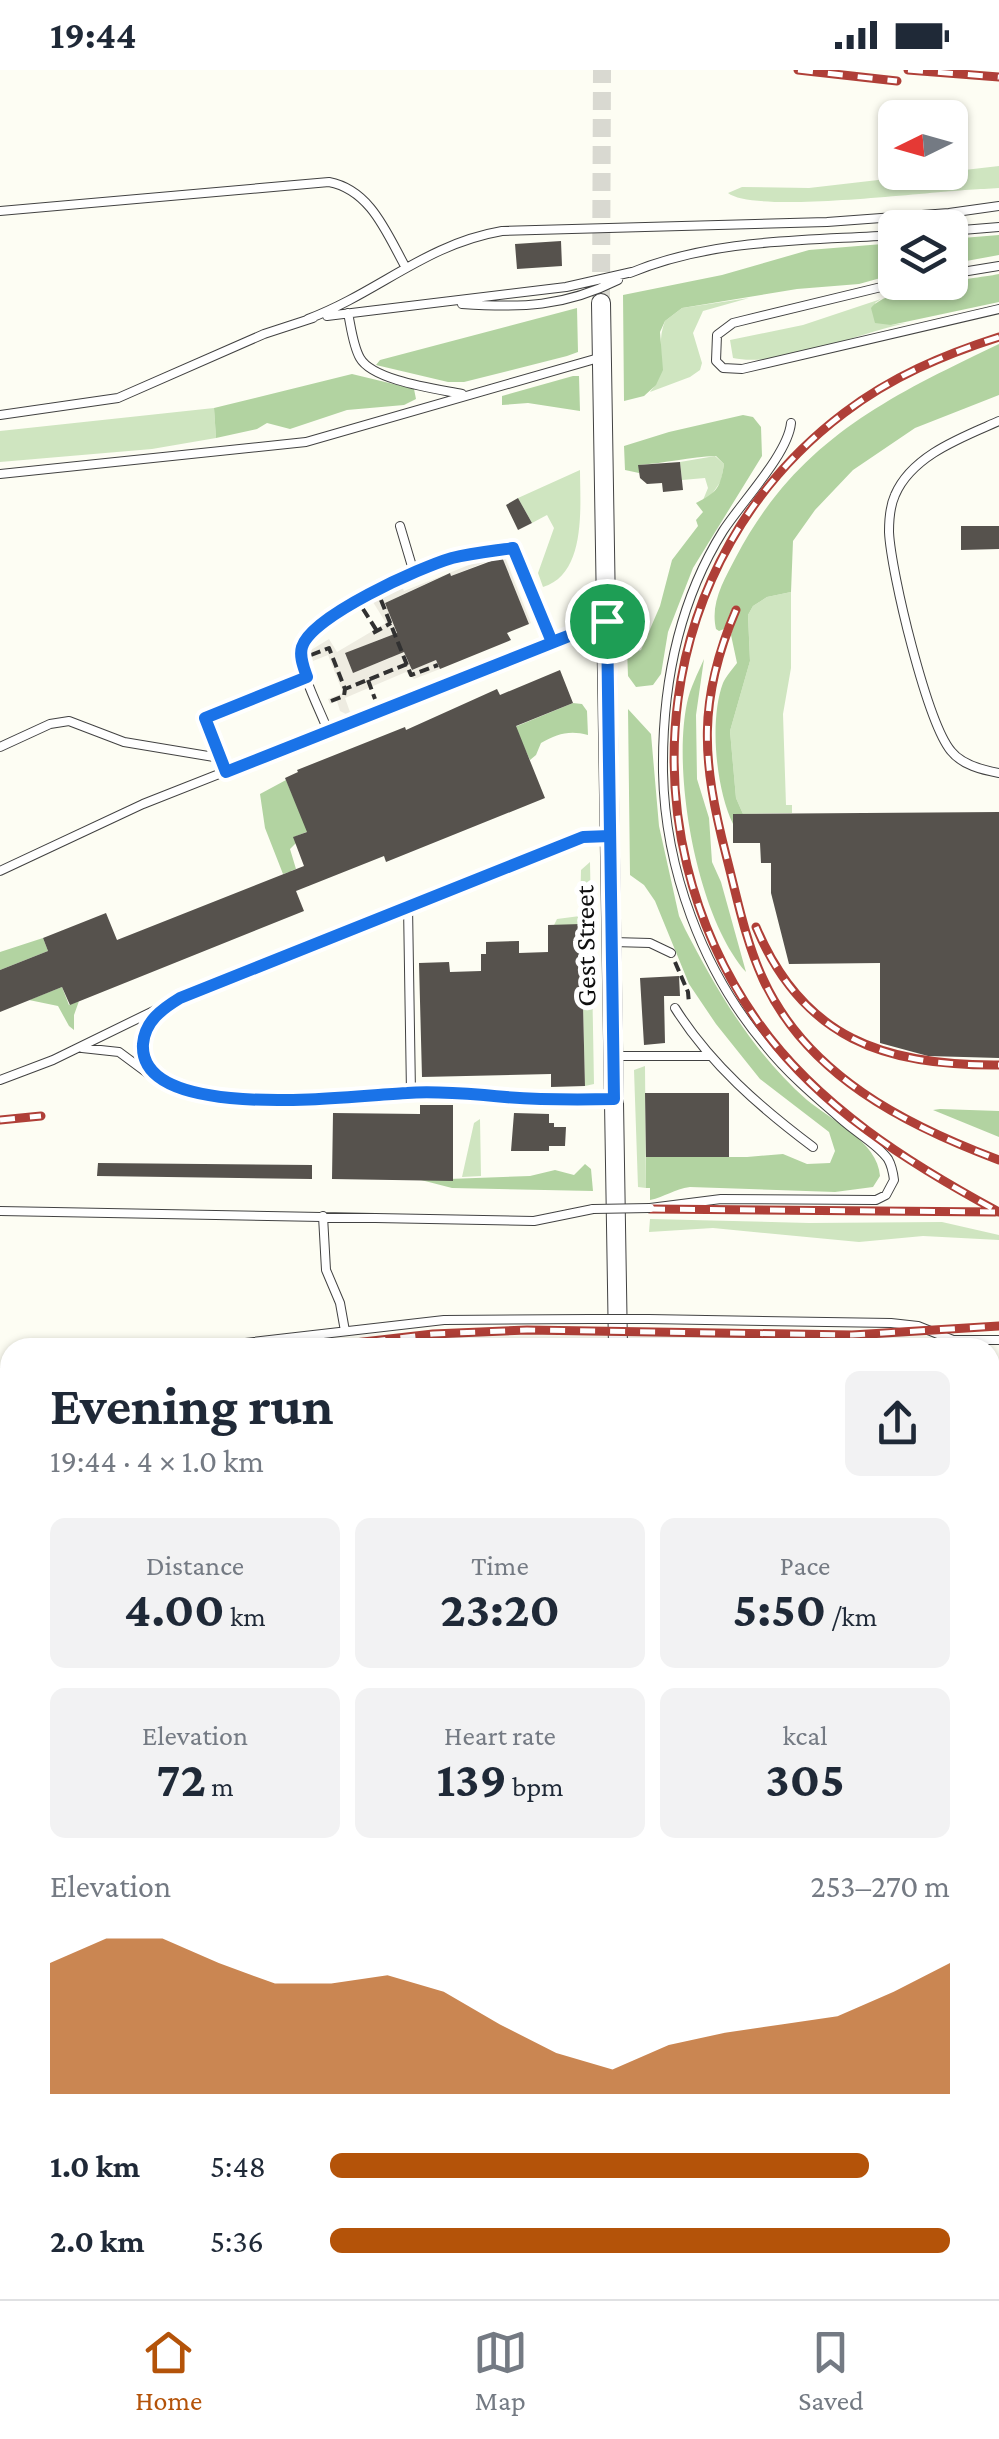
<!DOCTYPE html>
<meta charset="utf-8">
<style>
:root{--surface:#fff;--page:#f2f2f3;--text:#1f2937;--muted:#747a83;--line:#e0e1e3;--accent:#b45309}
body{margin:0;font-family:"Crimson Pro",serif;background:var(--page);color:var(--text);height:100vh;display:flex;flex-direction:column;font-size:38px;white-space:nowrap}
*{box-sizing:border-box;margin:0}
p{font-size:32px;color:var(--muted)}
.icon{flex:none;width:55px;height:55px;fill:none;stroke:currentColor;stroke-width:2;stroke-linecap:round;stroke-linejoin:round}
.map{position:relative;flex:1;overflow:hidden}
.side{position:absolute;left:0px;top:1268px;width:1000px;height:962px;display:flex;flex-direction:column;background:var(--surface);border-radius:30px 30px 0 0;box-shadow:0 2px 8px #0004}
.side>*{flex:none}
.needle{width:65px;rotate:265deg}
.tools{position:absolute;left:878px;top:30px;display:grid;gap:20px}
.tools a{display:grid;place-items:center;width:90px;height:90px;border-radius:15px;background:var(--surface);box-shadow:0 2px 8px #0004;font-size:50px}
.pin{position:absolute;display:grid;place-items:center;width:85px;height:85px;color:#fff;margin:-42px;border:5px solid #fff;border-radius:50%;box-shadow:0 2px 10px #0007}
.round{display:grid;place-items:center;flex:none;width:105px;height:105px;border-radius:15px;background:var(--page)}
.overview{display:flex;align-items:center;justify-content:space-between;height:170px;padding:0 50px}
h1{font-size:55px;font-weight:700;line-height:75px}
.stats{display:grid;grid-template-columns:repeat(3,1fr);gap:15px;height:170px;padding:10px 50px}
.stats div{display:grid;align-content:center;border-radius:15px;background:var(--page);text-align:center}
.stats b{font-size:50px;font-weight:700}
.stats small{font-size:28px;font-weight:400}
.stats p{font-size:28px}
.chart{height:280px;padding:20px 50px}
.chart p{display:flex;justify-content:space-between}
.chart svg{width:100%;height:180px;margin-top:10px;fill:var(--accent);opacity:.7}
ul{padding:0 50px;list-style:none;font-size:32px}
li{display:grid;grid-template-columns:160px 120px 1fr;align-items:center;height:75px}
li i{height:25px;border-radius:12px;background:var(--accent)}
.status{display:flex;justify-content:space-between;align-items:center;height:70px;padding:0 50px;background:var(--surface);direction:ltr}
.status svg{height:28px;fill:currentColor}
.dock{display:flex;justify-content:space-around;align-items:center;height:140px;border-top:2px solid var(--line);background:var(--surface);font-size:28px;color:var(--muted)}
.dock a{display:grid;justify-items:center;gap:5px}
.dock .current{color:var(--accent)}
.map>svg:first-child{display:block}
.industrial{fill:#ece5ec}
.green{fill:#cfe5c0}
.forest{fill:#b2d3a1}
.pitch{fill:#e0edd0}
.plaza{fill:#eeece1;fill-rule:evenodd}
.water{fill:#bdd7ef;stroke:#4d84be;stroke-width:2.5}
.building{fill:#56524d}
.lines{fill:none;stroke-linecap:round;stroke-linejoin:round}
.tertiary-tunnel{stroke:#d9d9d1;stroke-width:18;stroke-dasharray:18 9;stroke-linecap:butt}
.service-casing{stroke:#424242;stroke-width:10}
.minor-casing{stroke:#424242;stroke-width:18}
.tertiary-casing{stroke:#424242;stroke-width:20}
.path{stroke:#313131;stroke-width:4;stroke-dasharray:10 5;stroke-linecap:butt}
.service{stroke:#fff;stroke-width:8}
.minor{stroke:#fff;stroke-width:15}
.tertiary{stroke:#fff;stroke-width:18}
.rail-casing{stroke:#af3f37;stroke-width:9}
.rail{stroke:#fff;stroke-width:5;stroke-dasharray:15;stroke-linecap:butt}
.service-bridge-casing{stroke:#424242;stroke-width:10;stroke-linecap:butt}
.service-bridge{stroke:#fff;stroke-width:8}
.route-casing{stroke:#fff;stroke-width:20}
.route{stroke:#1a73e8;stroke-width:12}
.labels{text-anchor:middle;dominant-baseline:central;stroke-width:10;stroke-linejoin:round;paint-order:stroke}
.street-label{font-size:28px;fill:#0f0f0f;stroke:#fff}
</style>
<div class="status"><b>19:44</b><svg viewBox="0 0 49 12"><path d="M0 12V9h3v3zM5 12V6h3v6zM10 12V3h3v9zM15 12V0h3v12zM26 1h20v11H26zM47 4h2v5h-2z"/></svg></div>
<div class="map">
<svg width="999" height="2229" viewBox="0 0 999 2229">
<rect width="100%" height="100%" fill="#fdfdf3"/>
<path class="industrial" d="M10,1491v729h980v-352h9v361h-999v-736z"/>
<path class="green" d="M999,96v22l-15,1c-45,1 -228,26 -256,4l14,-6 67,1z
M749,228l-46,13 -10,22 9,30 -2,7 -10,7 -40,15c21,-24 4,-44 15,-71l17,-13z
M881,229l-6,4 16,22 15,-2c-46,10 -128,45 -173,35l-3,-18 73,-15z
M214,338l2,30 -64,11 -152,13v-31z
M715,386l9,8 -3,17 -11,16 -7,3 5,-12 -3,-10 -23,2 -2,-18z
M580,400c0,35 7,104 -37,117l-5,-14 16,-45 -7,-13 -15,8 -14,-25z
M791,522v76l-8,46 3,91h6v8l-49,1 -7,-16 -6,-67 20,-70 -2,-46 5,-9 14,-9z
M590,792l4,222 -9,2 -4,-161h-27l3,-6 23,-3 1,-46z
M645,996l1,122 -8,-1 -4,-117z
M480,1049l1,57 -19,1 12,-54z
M650,1149l159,4 133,-1 57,13v5l-76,-4 -64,6 -146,-14 -64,4z"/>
<path class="forest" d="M999,165v20l-49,9v-25z
M895,173v31l-36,10 -62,5 -115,19 -17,13 -5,11 3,38 -7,15 -12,11 -20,5 -1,-106 99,-20 87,-25z
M999,204v28l-108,23 -16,-2 -4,-15c18,-22 98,-28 128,-34z
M577,238l1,44 -11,4 -103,26h-16l-72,-17 4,-5z
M999,274v51l-84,33 -62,42 -38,40 -22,31 -2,51 -24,5 -14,9 -5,9 2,46 -20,70 6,67 7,16h-9l-1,10c-17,-35 -24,-104 -10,-141 3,-7 9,-13 14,-20l-6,-28 7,-25 -5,-4 -9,23 -5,2 -3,-2c-6,-26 8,-49 20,-72 61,-116 150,-159 263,-213z
M352,304l62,15 2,10 -12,6 -57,5 -57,19 -23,-6 -10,6 -41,9 -2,-30z
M573,306h6l1,35 -52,-8 -26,2v-9z
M743,345l10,2 8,10 1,29 -69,112 -25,64 -7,42 -8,11 -17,2 -8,-11 -1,-28 8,4 6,-2 19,-44 12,-46 26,-34 -2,-6 7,-8 -7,-9c21,-11 24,-14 28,-39l-8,-8c-26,1 -51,7 -77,9v8l-14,-3 -1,-24 45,-14z
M704,589l-8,56 1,64 12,39 3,44 9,20 25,90c-49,-55 -74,-198 -59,-269 3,-15 11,-30 17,-44z
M573,633l9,1 5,7 1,24c-19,-5 -31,-1 -47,8l-5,12 -6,5 -7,-15 -25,-11z
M628,639l23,25 8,92 20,90 6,13c32,62 69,125 122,171 24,20 71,42 73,76l-7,11 -38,5 -145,-5c-16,2 -25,10 -40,13v-12h-4v-31h101l36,-3 24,10 23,-1 5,-12 -6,-19 -69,-53 -44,-55 -27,-40 -34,-83 -11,-16 -14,-10z
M493,687l-199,80 2,6 -6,6 6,20 -5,2 3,7 -5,-6 -6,2 -18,-46 -5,-34 26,-14 14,33z
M43,868l5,13 -48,19v-18z
M62,917l7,18 10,-4 -5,14v15l-5,-4 -11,-20 -29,-6z
M940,1039l59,2v26l-66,-27z
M585,1094l6,5 2,22 -141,-3 -31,-8 109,-4 25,-6 19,5z
M10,1330v80l-10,2v-81z
M990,1424h9v112h-9z"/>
<path class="pitch" d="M990,1504h9v364h-9z"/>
<path class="plaza" d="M504,485l27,68 -2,1 -28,-68 -50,20 -2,-3 -64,30 27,67 24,-10 4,9 -26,10 -8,-7 -61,26 5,14 -4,2 -6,-3 -3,-10 -7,3 -2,-5 15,-6 -15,-38 -15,6 -2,-11 18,-11 8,13 49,-29 -13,-21 10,-10 18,-8 3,7 75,-30zM383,568l8,20 -38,14 -8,-18z"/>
<path class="water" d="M990,1323h9v101h-9z
M10,1410v81l-10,2v-81z"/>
<path class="building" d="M561,171l1,25 -45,3 -2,-25z
M680,392l3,28 -20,2 -1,-9 -15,1 -7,-6 -2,-13z
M518,428l14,25 -14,7 -12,-25z
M961,456h38v23l-38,1z
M502,487l27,67 -22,9 4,7 -71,29 -4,-9 -24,10 -8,-18 -51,21 -8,-20 52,-20 -12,-30 65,-30 1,3z
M560,600l13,33 -57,23 29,72 -159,64 -2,-6 -88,35 8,20 -234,94 -8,-18 -62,25v-42l48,-19 -5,-13 63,-25 11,27 187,-74 -11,-29 14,-5 -22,-54 13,-6 -1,-2 108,-43 1,3 91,-41 3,6z
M999,742v246l-71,-2 -48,-13v-80l-91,1 -18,-71v-30h-10l-1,-20h-27v-29z
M581,854l4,162 -34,1v-13l-129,3 -3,-114 30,-1 1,10 31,-1v-17h5v-12l33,-1v12l29,-1v-27z
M679,906l1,20h-16l1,47 -21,2 -4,-67z
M645,1023h84v64h-83z
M420,1035h33v76l-121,-2 1,-66 87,1z
M514,1043l35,1v9h5v4h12l-1,19h-16v5h-38z
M98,1093l214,2v14l-215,-3z"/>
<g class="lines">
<path class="tertiary-tunnel" d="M601,229l1,-229"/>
<defs>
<path id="service" d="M0,141l329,-29c42,8 58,52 77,86
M950,161l49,-4
M630,203c84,-35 176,-32 265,-38
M950,204l49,-8
M902,212l-169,41 -16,12 -1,26 7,7 19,1 257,-60
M462,234c59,4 102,3 156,-24
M348,243c3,14 5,33 12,45 13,23 78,31 102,36
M327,246l239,-29 66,-15
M308,249c71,-27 118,-75 194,-88l325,-9 122,-9 50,-7
M0,345l118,-17 146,-64 49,-16
M999,351c-36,16 -87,34 -104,74 -5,11 -6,24 -6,37 2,41 38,190 62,219 11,14 31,19 48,22
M0,404l306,-32 296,-85
M400,456l14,47
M551,572l-38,-94c-20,3 -42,5 -62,10 -31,9 -145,58 -150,92 -3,19 20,62 27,81l275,-108
M0,677l50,-23 19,-3 55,21 96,16
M220,688l-15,-40 102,-41
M0,801l143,-67 185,-73
M408,836l3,187
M613,872l37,1 21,10
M675,938c35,56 86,100 138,139
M163,939c-14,12 -23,27 -19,46 12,69 220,38 271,38 66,-1 132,7 198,6
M82,978l37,4 31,23
M614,986h97
M0,1010l53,-20 127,-62 287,-117 116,-44 24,-1
M650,1138l71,-9 155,1 10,-5 8,-15c-1,-8 -2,-14 -6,-21 -10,-14 -28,-24 -41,-35 -29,-25 -58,-49 -82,-79 -63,-75 -100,-176 -102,-273 -1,-83 15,-169 60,-241 18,-28 65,-77 68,-108
M0,1141l534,10 59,-12
M323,1146l3,54 14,33 5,28
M648,1249l243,4 27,3 35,14h46
M201,1278l243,-28 147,-1
M0,1302l10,-1
M990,1513h9
M0,1716h10
M990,1895l9,1
M0,2164h10
M546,2220v9"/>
<path id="minor" d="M0,2207h10"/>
<path id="tertiary" d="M601,233l17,1045
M630,2228l229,1"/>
</defs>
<use href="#service" class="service-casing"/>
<use href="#minor" class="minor-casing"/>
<use href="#tertiary" class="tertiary-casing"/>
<path class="path" d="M381,530l30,75 27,-10
M363,539l14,22
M373,563l18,-10
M311,585l18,-7 16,41 62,-25
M368,610l7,19
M331,631l13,-5 1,-7
M675,892l13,30 1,12"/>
<use href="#service" class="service"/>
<use href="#minor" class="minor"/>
<use href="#tertiary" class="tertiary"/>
<defs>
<path id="rail" d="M798,0l99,11
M908,0l91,7
M999,267c-56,18 -108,40 -155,76 -192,145 -222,416 -86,609 59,84 152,142 241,190
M736,540c-39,91 -34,151 -10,245 11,42 19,85 37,124 44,96 142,146 236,181
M756,857c47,112 129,139 243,138
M0,1050l41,-4
M650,1139l345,3
M311,1278l122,-14 94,-4 325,5 147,-9
M0,1312l10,-1"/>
</defs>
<use href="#rail" class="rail-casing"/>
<use href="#rail" class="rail"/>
<defs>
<path id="service-bridge" d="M593,1139l57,-1
M591,1249h57"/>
</defs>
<use href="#service-bridge" class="service-bridge-casing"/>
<use href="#service-bridge" class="service-bridge"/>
</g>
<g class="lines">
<defs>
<path id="route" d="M607,551l-381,151 -21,-54 102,-41c-3,-9 -8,-20 -5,-30 9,-31 119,-80 150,-89 20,-5 41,-7 61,-10l39,94 55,-21 3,215 -27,1 -403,161c-18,11 -35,23 -37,46 -5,81 214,51 264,49 25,-2 51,0 77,2 43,5 86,5 130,4l-7,-478"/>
</defs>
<use href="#route" class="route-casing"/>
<use href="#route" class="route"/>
</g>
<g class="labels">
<g class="street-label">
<text transform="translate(585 876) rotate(-91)">Gest Street</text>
</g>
</g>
</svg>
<div class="tools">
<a><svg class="needle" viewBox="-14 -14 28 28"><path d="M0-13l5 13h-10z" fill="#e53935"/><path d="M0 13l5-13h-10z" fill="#747a83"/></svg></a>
<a><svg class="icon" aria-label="layers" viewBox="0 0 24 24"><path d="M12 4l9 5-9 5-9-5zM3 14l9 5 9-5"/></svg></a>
</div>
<div class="pin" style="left:607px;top:551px;background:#1e9e55"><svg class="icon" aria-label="arrive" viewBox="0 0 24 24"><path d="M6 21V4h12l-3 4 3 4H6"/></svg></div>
<section class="side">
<div class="overview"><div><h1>Evening run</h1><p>19:44 · 4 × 1.0 km</p></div><a class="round"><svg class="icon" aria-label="share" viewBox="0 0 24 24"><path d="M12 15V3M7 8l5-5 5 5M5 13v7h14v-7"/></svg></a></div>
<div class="stats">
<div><p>Distance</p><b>4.00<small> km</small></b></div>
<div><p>Time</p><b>23:20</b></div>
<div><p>Pace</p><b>5:50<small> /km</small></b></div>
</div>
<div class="stats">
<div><p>Elevation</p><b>72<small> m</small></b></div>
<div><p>Heart rate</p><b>139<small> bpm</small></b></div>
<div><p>kcal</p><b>305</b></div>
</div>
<div class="chart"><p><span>Elevation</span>253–270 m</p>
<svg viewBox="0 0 160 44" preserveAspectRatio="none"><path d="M0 44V12L10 6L20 6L30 12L40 17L50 17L60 15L70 19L80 27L90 34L100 38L110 32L120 29L130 27L140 25L150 19L160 12V44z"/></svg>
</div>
<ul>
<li><b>1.0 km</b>5:48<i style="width:87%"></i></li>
<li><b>2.0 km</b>5:36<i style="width:100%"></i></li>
</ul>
</section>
</div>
<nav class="dock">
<a class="current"><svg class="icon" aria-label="home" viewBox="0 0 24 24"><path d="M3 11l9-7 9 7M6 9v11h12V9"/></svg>Home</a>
<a><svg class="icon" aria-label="map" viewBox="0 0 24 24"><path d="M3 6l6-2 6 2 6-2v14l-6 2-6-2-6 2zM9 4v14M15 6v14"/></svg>Map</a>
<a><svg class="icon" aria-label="saved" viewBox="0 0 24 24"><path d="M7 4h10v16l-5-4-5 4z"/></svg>Saved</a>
</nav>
